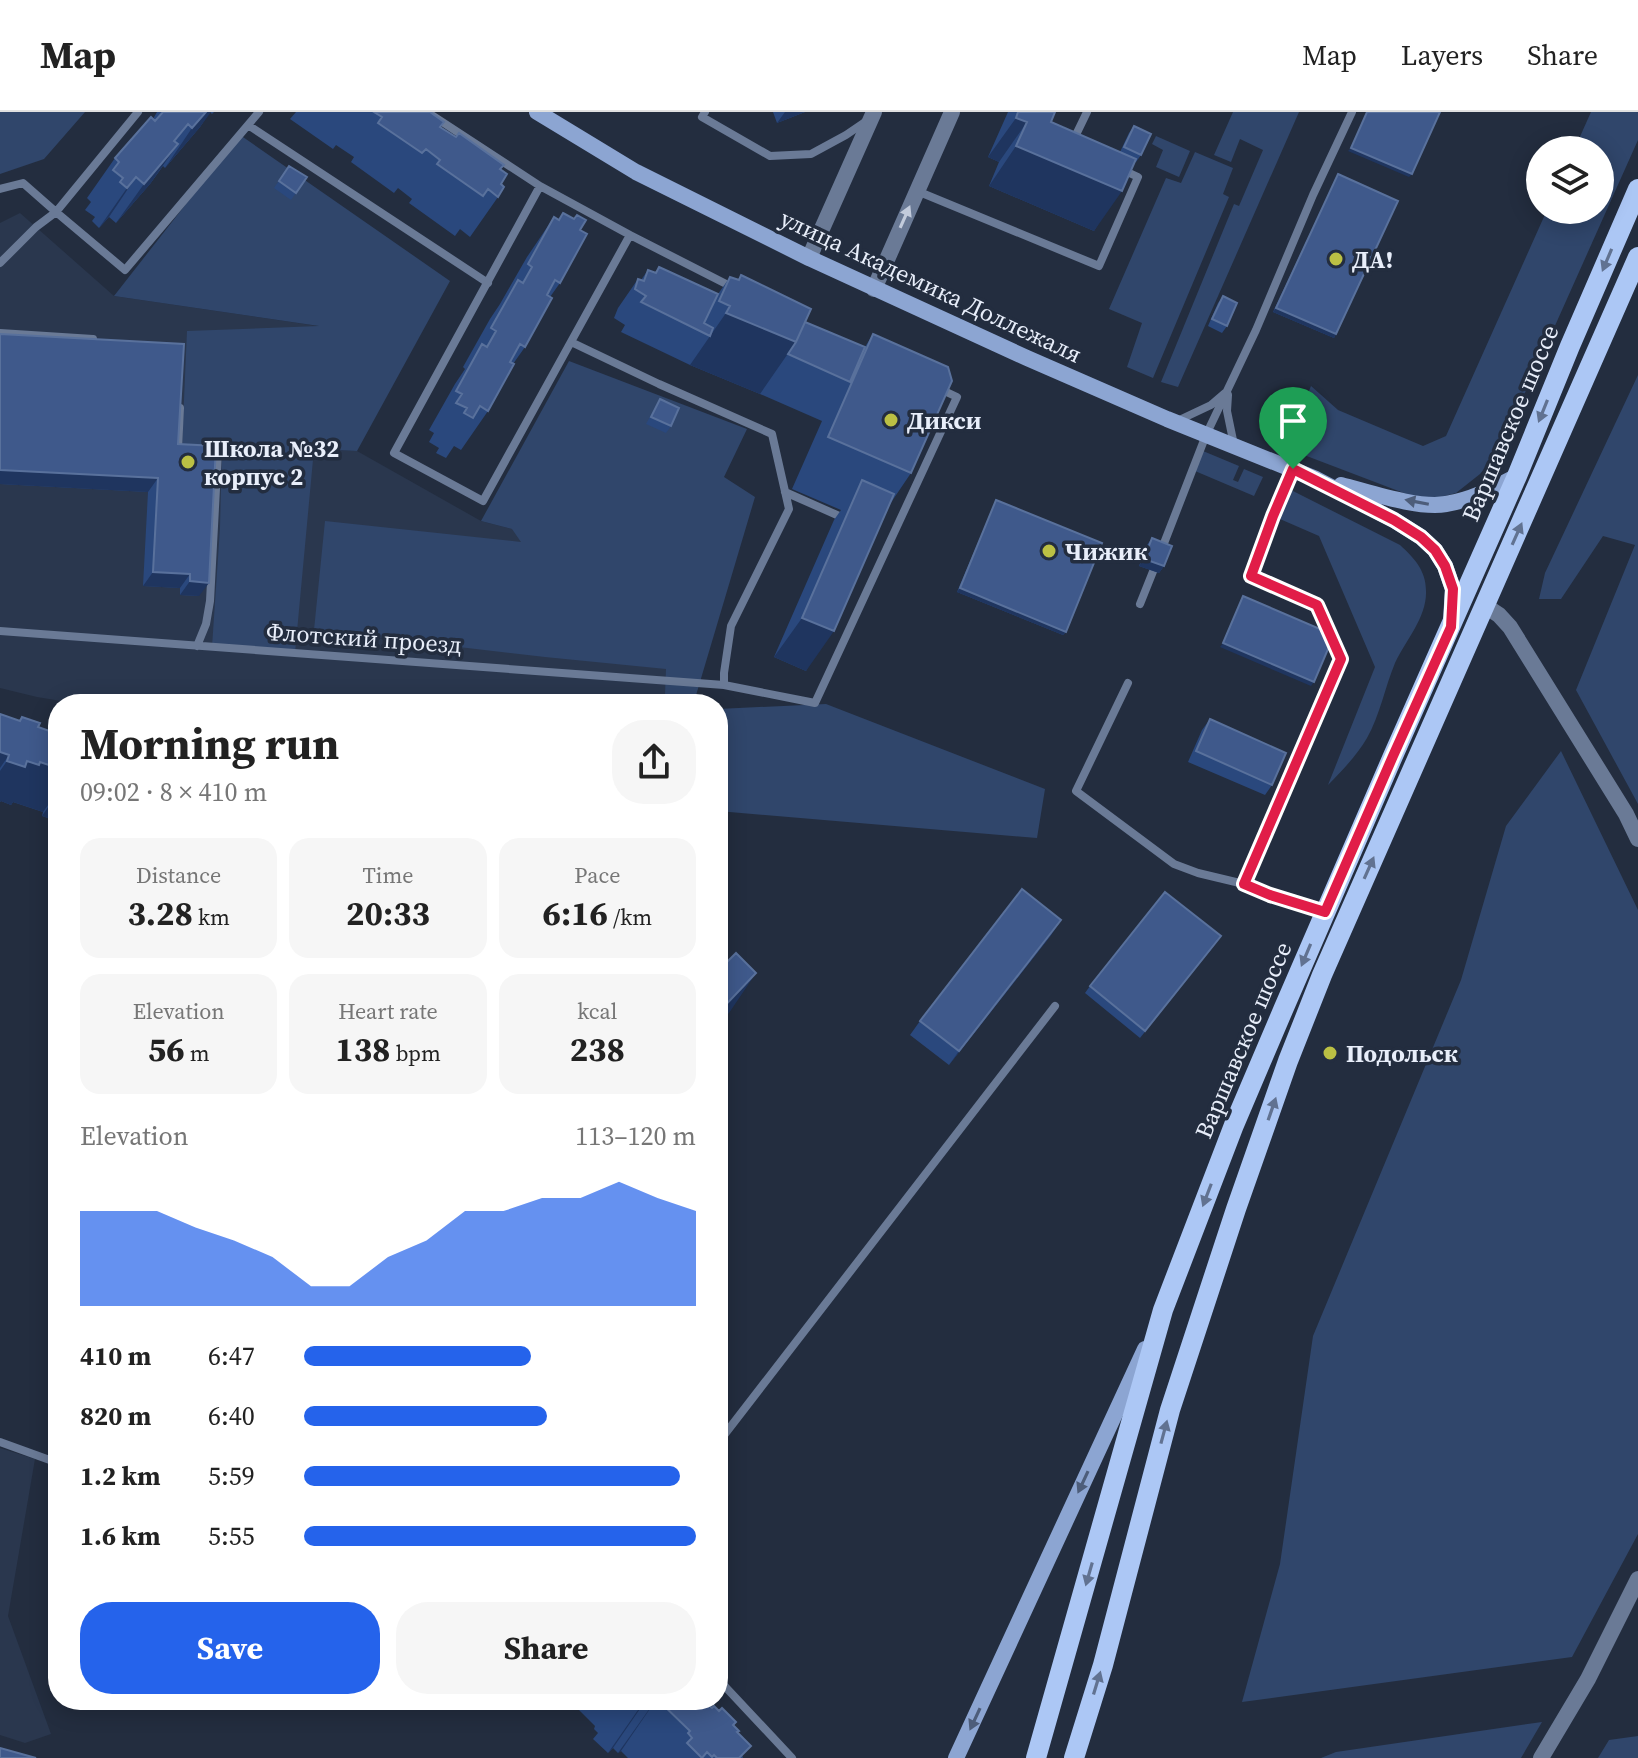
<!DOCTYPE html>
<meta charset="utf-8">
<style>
:root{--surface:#fff;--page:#f6f6f6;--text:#222;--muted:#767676;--line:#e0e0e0;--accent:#2563eb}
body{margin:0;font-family:"Source Serif 4",serif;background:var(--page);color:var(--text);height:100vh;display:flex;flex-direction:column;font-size:30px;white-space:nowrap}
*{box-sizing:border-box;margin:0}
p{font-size:26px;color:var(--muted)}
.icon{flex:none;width:44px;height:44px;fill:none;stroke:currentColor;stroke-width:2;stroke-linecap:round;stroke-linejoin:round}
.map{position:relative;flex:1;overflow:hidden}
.side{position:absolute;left:48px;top:582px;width:680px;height:1016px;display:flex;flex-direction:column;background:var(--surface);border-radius:32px;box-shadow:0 4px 20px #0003}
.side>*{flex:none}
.buttons{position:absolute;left:1526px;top:24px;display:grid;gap:16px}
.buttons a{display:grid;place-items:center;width:88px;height:88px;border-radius:50%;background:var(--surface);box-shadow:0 4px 20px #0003;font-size:40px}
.pin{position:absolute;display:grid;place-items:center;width:68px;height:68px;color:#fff;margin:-82px -34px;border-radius:50% 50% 50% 0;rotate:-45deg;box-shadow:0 0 8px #0007}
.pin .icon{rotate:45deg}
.round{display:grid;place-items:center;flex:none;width:84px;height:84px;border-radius:32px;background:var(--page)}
.summary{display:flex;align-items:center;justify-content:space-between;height:136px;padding:0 32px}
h1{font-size:44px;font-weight:700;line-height:60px}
.figures{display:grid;grid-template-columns:repeat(3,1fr);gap:12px;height:136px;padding:8px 32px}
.figures div{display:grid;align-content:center;border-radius:20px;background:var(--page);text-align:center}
.figures b{font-size:34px;font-weight:700}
.figures small{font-size:22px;font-weight:400}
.figures p{font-size:22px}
.chart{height:224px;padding:16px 32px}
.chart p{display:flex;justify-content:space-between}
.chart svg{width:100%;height:144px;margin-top:8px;fill:var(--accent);opacity:.7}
.cta{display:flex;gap:16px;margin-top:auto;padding:16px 32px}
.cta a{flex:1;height:92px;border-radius:32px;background:var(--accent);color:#fff;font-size:32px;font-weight:700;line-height:92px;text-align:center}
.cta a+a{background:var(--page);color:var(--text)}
ul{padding:0 32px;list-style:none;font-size:26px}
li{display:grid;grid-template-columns:128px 96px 1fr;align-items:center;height:60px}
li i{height:20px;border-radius:10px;background:var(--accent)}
header{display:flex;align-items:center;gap:48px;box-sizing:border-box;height:112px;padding:0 40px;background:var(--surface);border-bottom:2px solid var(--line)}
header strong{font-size:38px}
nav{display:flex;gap:44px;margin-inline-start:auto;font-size:28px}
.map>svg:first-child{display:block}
.built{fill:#2a374e}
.green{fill:#30466b}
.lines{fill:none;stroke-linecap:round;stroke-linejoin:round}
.service{stroke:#6a7a96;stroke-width:8}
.minor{stroke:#6a7a96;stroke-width:16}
.secondary{stroke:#8ca5d2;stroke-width:16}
.primary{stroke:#acc7f5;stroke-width:20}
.wall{fill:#2a487d}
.shaded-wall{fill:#1f355f}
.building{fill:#3f598b;stroke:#59719c;stroke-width:2}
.oneway{fill:#c2cbdc}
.oneway2{fill:#617291}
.oneway3{fill:#4d5d7a}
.route-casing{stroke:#fff;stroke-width:16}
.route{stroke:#e11d48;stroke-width:10}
.poi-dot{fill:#bbc044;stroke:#232d3f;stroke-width:3}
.labels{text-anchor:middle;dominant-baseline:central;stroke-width:7;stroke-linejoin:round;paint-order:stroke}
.poi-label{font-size:24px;font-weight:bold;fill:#e8eefa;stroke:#232d3f;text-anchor:start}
.street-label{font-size:24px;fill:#e8eefa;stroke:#232d3f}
</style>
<header>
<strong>Map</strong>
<nav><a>Map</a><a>Layers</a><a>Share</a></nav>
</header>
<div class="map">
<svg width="1638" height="1646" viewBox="0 0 1638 1646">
<rect width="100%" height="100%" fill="#232d3f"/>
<path class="built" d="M20,101l94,83 211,31 -11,122 43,2 124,70 31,8 166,-38 -13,213h-586l-42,-7 -37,-9v-465z
M0,1336l35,11 -27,157 43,118 -26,9 -25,-8z"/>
<path class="green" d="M0,0h85l-41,47 -44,15z
M1233,0h66l-121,275 -17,-5 73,-178 5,2 24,-56 -23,-11 -9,23 -17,-7z
M1591,0h47v28l-139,311 -19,23 -24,19 -26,7 -21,-5 -105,-40 -13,-13 -6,-14v-14l5,-17 14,6 7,-17 27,24 85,36 23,-10 101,-226h53v-60h-26z
M240,23l210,146 -93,170 -43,-2 -19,204 -83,-6 8,-119 2,-81 -40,-1 5,-115 132,-5 -205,-30z
M1156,24l34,15 -11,26 -23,-10 7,-17 -11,-6z
M1195,40l38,16 -10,26 6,3 -76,181 -26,-11 15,-44 -33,-14 57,-131 15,5z
M569,249l178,68 -23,48 31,20 -61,205 -29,-8 1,-25 -121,-12 -231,-27 11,-109 196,21 -9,-13 -31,-8z
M1638,263v429l-62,-114 59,-145 -32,-9 -42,63h-22l6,-26z
M1203,339l36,15 -6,14 5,2 6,-13 19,8 -9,19 -59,-25z
M1289,377l111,56c14,13 26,25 26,46 1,26 -20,49 -31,72 -10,24 -15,52 -28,75 -10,17 -25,33 -39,47l47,-118 -56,-131 -46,-20z
M826,592l219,85 -8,49 -319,-27v-102z
M1561,639l77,159v624l-66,123 -330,45 38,-138 33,-228 148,-356 45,-154z
M1542,1610l-21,36h-200l15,-6z
M1638,1624v22h-40l11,-18z"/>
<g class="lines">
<path class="service" d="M138,0l-82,100 69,58 134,-158
M427,0l113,74 90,49 -147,266 -89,-48 146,-267
M705,0l-3,5 68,39 41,-2 35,-19 22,-15
M248,13l240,158
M1072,31l15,-31
M0,77l23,-6 33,29 -20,15 -36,36
M917,79l182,75 39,-89 -15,-7
M630,123l102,52
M0,221l93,6
M571,230l88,42 113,50 17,75 -58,117 -7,47v12
M1228,283l-1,16 7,34
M180,296l-2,41h5
M1175,310l36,-17 14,-12
M1293,357l-20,47 -22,60 66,29 24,54 -97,225 26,11 54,17
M785,380l61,27
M1161,439l45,-116 50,-105 57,-135 39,-83
M1140,492l16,-40
M0,519l724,54 91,18 142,-306 -19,-9
M197,534l9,-22 4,-23 8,-150 -13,-1
M1128,571l-52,108 98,73 24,9 46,11
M0,1330l58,21
M718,1331l337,-437
M718,1567l74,79"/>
<path class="minor" d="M809,146l65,-146
M874,177l78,-177
M1484,493l15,10 11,12 116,187 12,25
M1541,1646l47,-79 50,-100"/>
<path class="secondary" d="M537,0l99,60 173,86 218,100 140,61 149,60 78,41 27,17 14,13 10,16 8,23 -2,30
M1341,373c28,7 77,24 105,19 26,-4 48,-16 71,-28
M956,1646l189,-409"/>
<path class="primary" d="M1036,1646l127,-448 71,-185 49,-115 110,-254 124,-280 53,-130 68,-157
M1074,1646l29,-93 67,-255 66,-201 52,-148 34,-86 316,-718"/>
</g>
<path class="wall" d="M157,0h57l-2,2 -2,-2 -10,15 -35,41 -2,-2 -13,18 -34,39 -7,-6 -10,11 -7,-7 3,-4 -10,-7 6,-8 -4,-4 28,-40 38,-39z
M296,0h134l10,15 60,42 1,15 -3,13 -28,40 -10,-8 -5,7 -46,-33 3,-4 -14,-11 -4,5 -43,-31 3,-5 -18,-12 -3,4 -43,-30z
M773,0h32l-28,11z
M1008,0h47l-4,10 69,30 9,-19 5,-7 7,29 -5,7h-1l-41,69 -105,-45 10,-24 -11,-5z
M289,54l18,11 -16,23 -17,-12z
M1338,62l-2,160 -2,4 -61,-26z
M563,101l17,17 -20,53 -10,14 -25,50 -12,17 -25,47 -27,39 -7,-4 -8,12 -10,-5 3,-5 -10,-6 5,-9 -5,-3 26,-46 10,-15 -2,-2 27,-48 10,-15 27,-47 27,-40 5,2z
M659,155l59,27 12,-17 8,3 3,-5 64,47 60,25 8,-13 38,139 -21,31 -84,167 -32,-14 60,-137 7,-10 -49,-21 30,-68 -62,-27 -70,-29 -69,-33 4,-7 -11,-7 4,-10 20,-29 3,1 7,-10 7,3z
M1223,184l4,30 -5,7 -14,-7 10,-23z
M0,222l178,110 21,152 -19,-1v-7l-37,-2 5,-94 -148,-8z
M660,287l11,27 -5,7 -20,-9z
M996,388l70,132 -3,3 -106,-43z
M1152,426l12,28 -5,7 -20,-7 8,-21z
M0,602l19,7 3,-4 16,10 20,7v93l-6,-2 2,-5 -12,-4 1,-4 -30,-10 -2,3 -10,-4 -1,1z
M1210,607l62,66 -7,10 -77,-33 14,-32z
M1052,822l-103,131 -39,-30 10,-14z
M1216,831l-76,95 -55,-45 5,-7z
M583,1588h120l9,8 24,14 -2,4 3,7 6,25h-115l-7,-7 -3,2 -5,-5 -5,5 -15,-14 5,-6 -4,-4 1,-3 -18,-18z"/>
<path class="shaded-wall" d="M206,0h5l-11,15 -35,41 27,-40z
M785,0h20l-28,11z
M1016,6l11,4 -28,40 -11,-5z
M178,32l-28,40 -34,39 28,-39z
M1016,34l106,45 -28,40 -105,-45z
M1351,36l61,26 -3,3 -61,-26z
M136,65l-27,40 -10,11 28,-40z
M1276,196l60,26 -2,4 -61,-26z
M726,201l70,29 -36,52 -70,-29z
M0,358l158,8 -10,14 -148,-8z
M1144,447l20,7 -5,7 -20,-7z
M153,460l37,2 -10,14 -37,-2z
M190,469l19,2 -10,13 -19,-1z
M960,476l106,44 -3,3 -106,-43z
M802,506l32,13 -28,40 -32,-14z
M1223,531l91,39 -3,4 -91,-39z
M0,640l9,3 -9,13z
M7,649l33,1 18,6v23l-15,21 -30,-10 -2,3 -10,-4 -1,1v-31z
M58,681v21l-4,6 -12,-4z
M58,705v10l-6,-2z
M1061,808l-9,14 -103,131 10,-14z
M756,861l-27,40 -11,11v-11z
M645,1588h1l-33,48 -5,5z
M656,1588l-35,51 -3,2 37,-52z"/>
<path class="building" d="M163,0h43l-14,16 -4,-4 -14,17 4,3 -34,40 -8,-7 -9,11 -7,-6 3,-4 -10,-8 6,-8 -4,-4 36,-41 4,4z
M374,0h56l14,10 -4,5 16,10 3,-4 45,32 -4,4 7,5 -6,10 3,3 -6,10 -10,-8 -5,7 -46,-32 3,-4 -14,-11 -4,4 -44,-30 4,-6z
M1018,0h37l-4,10 85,37 -14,32 -106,-45 11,-24 -11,-4z
M1367,0h73l-28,62 -61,-26z
M1134,14l17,8 -10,21 -17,-8z
M289,54l18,11 -11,16 -17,-12z
M1338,62l60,27 -62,133 -60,-26z
M563,101l11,6 3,-4 9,5 -6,10 7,4 -27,49 -5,-3 -8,15 5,3 -27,49 -5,-3 -10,18 4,2 -26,47 -8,-5 -7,12 -9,-5 3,-5 -11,-5 6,-9 -6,-3 26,-47 5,3 9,-16 -5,-3 27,-48 5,3 9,-16 -4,-3 26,-47 5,3z
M659,155l59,27 -14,29 9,5 -3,8 -69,-34 5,-6 -11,-7 3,-10 6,2 4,-11 8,3z
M741,163l70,34 -15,33 -70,-29 4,-7 -11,-5 11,-24 9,3z
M1223,184l14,7 -10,23 -15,-7z
M805,210l60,25 -15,35 -62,-28 8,-12z
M0,222l184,10 -6,100 38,2 -7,137 -19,-2v-7l-37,-2 5,-94 -158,-8z
M873,222l75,33 4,14 -41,92 -83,-36z
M660,287l19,9 -8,18 -20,-9z
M862,368l32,14 -60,137 -32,-13z
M996,388l106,43 -36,89 -106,-44z
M1152,426l20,8 -8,20 -20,-7z
M1243,484l91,39 -20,47 -91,-39z
M0,602l20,7 2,-4 18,6 -2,4 20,7v34l-18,-6 -1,3 -12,-4 -2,6 -18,-6 2,-6 -9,-3z
M1210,607l76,34 -14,32 -76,-34z
M1022,777l39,31 -102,131 -39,-30z
M1165,780l56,44 -76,95 -55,-45z
M736,841l20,20 -38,40v-48l6,-6 3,3z
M658,1588h45l9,8 2,-2 5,5 3,-3 14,14 -3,3 6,6 -2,1 14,14 -12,12h-22l-3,-3 -2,2 -5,-5 -5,6 -15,-15 5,-5 -4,-5 2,-2z
M0,1636l36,10h-36z"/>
<defs><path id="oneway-solid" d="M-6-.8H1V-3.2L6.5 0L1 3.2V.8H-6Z" transform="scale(2)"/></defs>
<use class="oneway" href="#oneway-solid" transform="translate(905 105) rotate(-66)"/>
<g class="oneway2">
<use href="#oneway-solid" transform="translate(1607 148) rotate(113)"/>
<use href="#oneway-solid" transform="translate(1543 299) rotate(112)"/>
<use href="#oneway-solid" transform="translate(1517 422) rotate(-66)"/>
<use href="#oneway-solid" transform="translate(1369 756) rotate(-66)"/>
<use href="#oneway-solid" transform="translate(1306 843) rotate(113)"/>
<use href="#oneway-solid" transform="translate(1272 997) rotate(-71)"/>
<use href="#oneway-solid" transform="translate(1207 1083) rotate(111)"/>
<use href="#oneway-solid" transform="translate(1164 1320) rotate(-75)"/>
<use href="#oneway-solid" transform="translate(1089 1462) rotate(106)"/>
<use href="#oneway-solid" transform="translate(1097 1571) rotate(-73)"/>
</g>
<g class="oneway3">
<use href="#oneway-solid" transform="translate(1417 390) rotate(-169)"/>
<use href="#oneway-solid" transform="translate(1083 1370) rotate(115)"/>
<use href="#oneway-solid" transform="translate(975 1607) rotate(115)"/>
</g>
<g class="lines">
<defs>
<path id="route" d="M1293,357l101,51 27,17 14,13 10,16 8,23 -2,38 -58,129 -68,156 -55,-17 -26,-11 97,-225 -24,-54 -66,-29 22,-60z"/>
</defs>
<use href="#route" class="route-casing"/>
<use href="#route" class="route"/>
</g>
<g class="poi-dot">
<circle cx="1336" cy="147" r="8"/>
<circle cx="891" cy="308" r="8"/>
<circle cx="188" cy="350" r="8"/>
<circle cx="1049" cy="439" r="8"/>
<circle cx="1330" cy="941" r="8"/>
</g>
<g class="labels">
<g class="poi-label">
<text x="1352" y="147">ДА!</text>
<text x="907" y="308">Дикси</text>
<text x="204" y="336">Школа №32<tspan x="204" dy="28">корпус 2</tspan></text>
<text x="1065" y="439">Чижик</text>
<text x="1346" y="941">Подольск</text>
</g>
<g class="street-label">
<text transform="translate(931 174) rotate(25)">улица Академика Доллежаля</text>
<text transform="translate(1510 311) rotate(-67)">Варшавское шоссе</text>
<text transform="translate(364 526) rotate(4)">Флотский проезд</text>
<text transform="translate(1243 928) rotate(-67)">Варшавское шоссе</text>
</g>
</g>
</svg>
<div class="buttons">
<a><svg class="icon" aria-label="layers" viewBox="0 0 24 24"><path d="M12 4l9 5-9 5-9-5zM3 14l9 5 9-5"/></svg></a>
</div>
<div class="pin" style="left:1293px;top:357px;background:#1e9e55"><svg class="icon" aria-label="arrive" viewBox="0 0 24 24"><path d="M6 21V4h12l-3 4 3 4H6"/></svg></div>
<section class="side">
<div class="summary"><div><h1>Morning run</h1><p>09:02 · 8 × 410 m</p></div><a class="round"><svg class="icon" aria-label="share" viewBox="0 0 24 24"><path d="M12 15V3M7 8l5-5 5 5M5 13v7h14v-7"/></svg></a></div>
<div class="figures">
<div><p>Distance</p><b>3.28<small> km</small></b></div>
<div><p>Time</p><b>20:33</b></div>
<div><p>Pace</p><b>6:16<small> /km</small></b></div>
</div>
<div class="figures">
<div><p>Elevation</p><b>56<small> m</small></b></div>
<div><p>Heart rate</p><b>138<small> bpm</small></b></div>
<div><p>kcal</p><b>238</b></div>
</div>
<div class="chart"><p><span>Elevation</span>113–120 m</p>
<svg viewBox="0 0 160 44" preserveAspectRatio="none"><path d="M0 44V15L10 15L20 15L30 20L40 24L50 29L60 38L70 38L80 29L90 24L100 15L110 15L120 11L130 11L140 6L150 11L160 15V44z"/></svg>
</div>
<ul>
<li><b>410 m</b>6:47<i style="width:58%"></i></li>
<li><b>820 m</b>6:40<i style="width:62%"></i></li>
<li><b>1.2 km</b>5:59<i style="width:96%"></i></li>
<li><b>1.6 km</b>5:55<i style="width:100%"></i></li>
</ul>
<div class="cta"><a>Save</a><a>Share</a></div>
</section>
</div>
